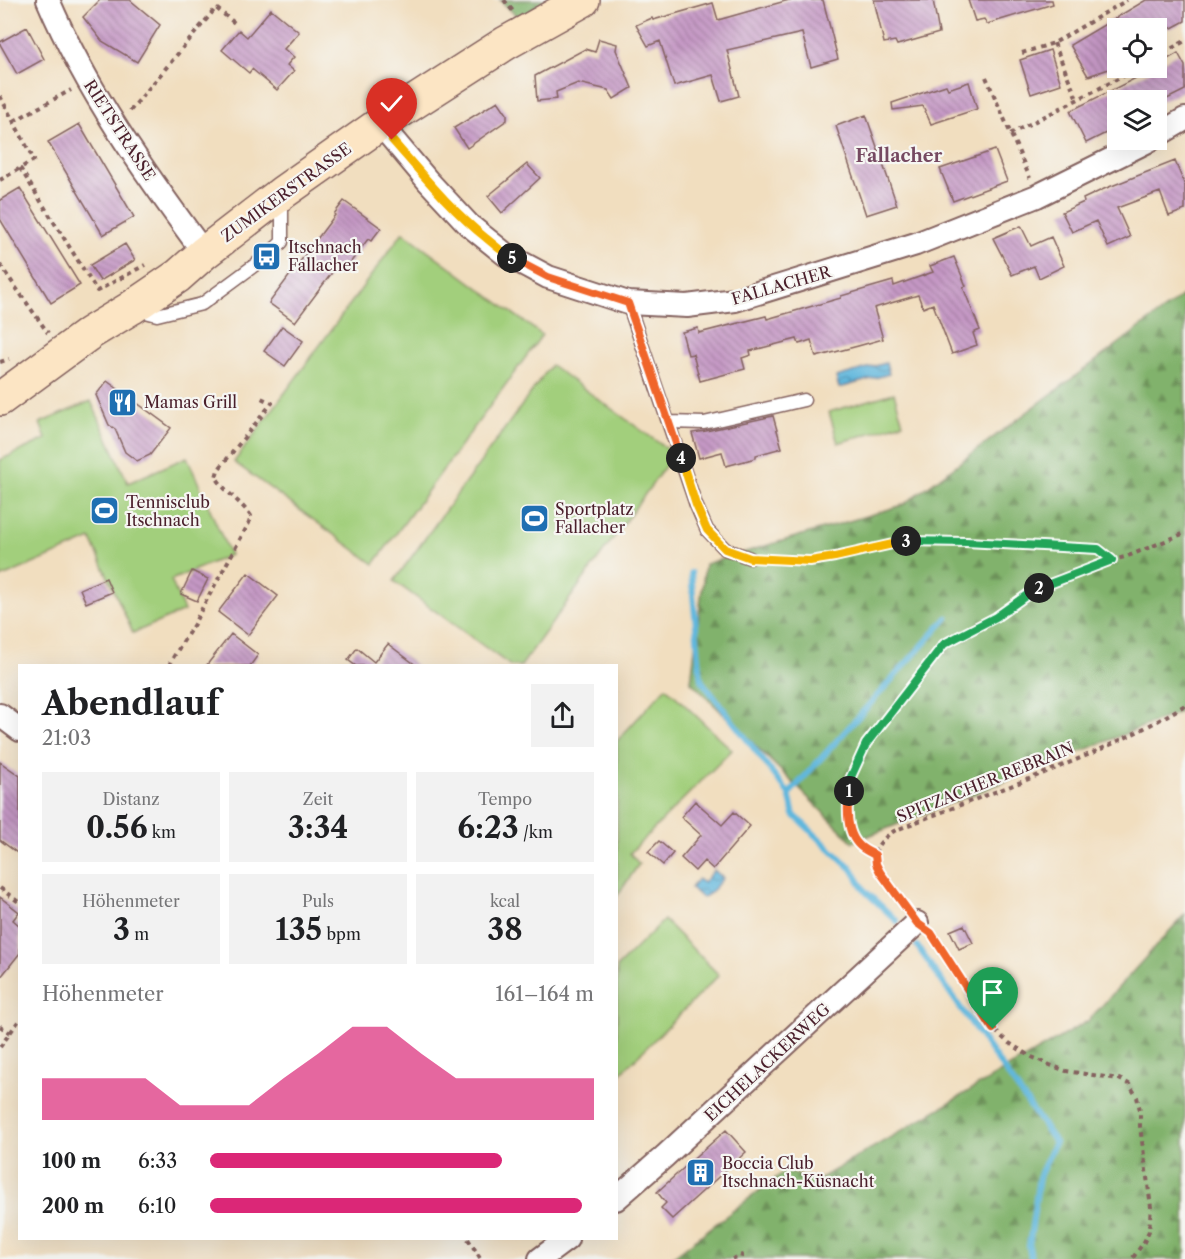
<!DOCTYPE html>
<html lang="de">
<meta charset="utf-8">
<style>
:root{--surface:#fff;--page:#f2f2f2;--text:#202124;--muted:#757577;--accent:#db2777}
body{margin:0;font-family:"Libre Caslon Text",serif;background:var(--page);color:var(--text);height:100vh;display:flex;flex-direction:column;font-size:22px;white-space:nowrap}
*{box-sizing:border-box;margin:0}
p{font-size:20px;color:var(--muted)}
.icon{flex:none;width:33px;height:33px;fill:none;stroke:currentColor;stroke-width:2;stroke-linecap:round;stroke-linejoin:round}
.map{position:relative;flex:1;overflow:hidden}
.sheet{position:absolute;left:18px;top:664px;width:600px;height:576px;display:flex;flex-direction:column;background:var(--surface);border-radius:0px;box-shadow:0 6px 24px #0002}
.sheet>*{flex:none}
.tools{position:absolute;left:1107px;top:18px;display:grid;gap:12px}
.tools a{display:grid;place-items:center;width:60px;height:60px;border-radius:0px;background:var(--surface);box-shadow:0 6px 24px #0002;font-size:30px}
.pin{position:absolute;display:grid;place-items:center;width:51px;height:51px;color:#fff;margin:-62px -26px;border-radius:50% 50% 50% 0;rotate:-45deg;box-shadow:0 0 6px #0007}
.pin .icon{rotate:45deg}
.km{position:absolute;width:30px;height:30px;margin:-15px;border-radius:50%;background:#222;color:#fff;font-size:16px;line-height:30px;text-align:center}
.round{display:grid;place-items:center;flex:none;width:63px;height:63px;border-radius:0px;background:var(--page)}
.summary{display:flex;align-items:center;justify-content:space-between;height:102px;padding:0 24px}
h1{font-size:33px;font-weight:700;line-height:45px}
.figures{display:grid;grid-template-columns:repeat(3,1fr);gap:9px;height:102px;padding:6px 24px}
.figures div{display:grid;align-content:center;border-radius:0px;background:var(--page);text-align:center}
.figures b{font-size:30px;font-weight:700}
.figures small{font-size:16px;font-weight:400}
.figures p{font-size:16px}
.chart{height:168px;padding:12px 24px}
.chart p{display:flex;justify-content:space-between}
.chart svg{width:100%;height:108px;margin-top:6px;fill:var(--accent);opacity:.7}
ul{padding:0 24px;list-style:none;font-size:20px}
li{display:grid;grid-template-columns:96px 72px 1fr;align-items:center;height:45px}
li i{height:15px;border-radius:8px;background:var(--accent)}
.map>svg:first-child{display:block}
.forest{fill:url(#forest-firs);stroke:#66684c;stroke-width:1.5}
.garden{fill:#a2cf7c;stroke:#767754;stroke-width:1.5}
.water{fill:url(#water-waves);stroke:#566b84;stroke-width:1.5}
.lines{fill:none;stroke-linecap:round;stroke-linejoin:round}
.stream{stroke:#61b7dd;stroke-width:6}
.building{fill:url(#building-back-hatch)}
.lane-casing{stroke:#84625f;stroke-width:15}
.street-casing{stroke:#84625f;stroke-width:26}
.secondary-casing{stroke:#84625f;stroke-width:36}
.path{stroke:#84625f;stroke-width:4;stroke-dasharray:4.5 4.5;stroke-linecap:butt}
.lane{stroke:#fff;stroke-width:12}
.street{stroke:#fff;stroke-width:22}
.secondary{stroke:#fce5c4;stroke-width:33}
.split-1-casing{stroke:#fff;stroke-width:12}
.split-2-casing{stroke:#fff;stroke-width:12}
.split-3-casing{stroke:#fff;stroke-width:12}
.split-4-casing{stroke:#fff;stroke-width:12}
.split-5-casing{stroke:#fff;stroke-width:12}
.split-6-casing{stroke:#fff;stroke-width:12}
.split-1{stroke:#f0652b;stroke-width:8}
.split-2{stroke:#22a559;stroke-width:8}
.split-3{stroke:#22a559;stroke-width:8}
.split-4{stroke:#f5b400;stroke-width:8}
.split-5{stroke:#f0652b;stroke-width:8}
.split-6{stroke:#f5b400;stroke-width:8}
.labels{text-anchor:middle;dominant-baseline:central;stroke-width:4.5;stroke-linejoin:round;paint-order:stroke}
.street-label{font-size:16px;fill:#4a1f2b;stroke:#f6f6f2}
.poi-label{font-size:16px;fill:#4a1f2b;stroke:#f6f6f2;text-anchor:start}
.neighbourhood-label{font-size:18px;font-weight:bold;fill:#754961;stroke:#f6f6f2}
</style>
<div class="map">
<svg width="1185" height="1259" viewBox="0 0 1185 1259">
<defs>
<pattern id="forest-firs" width="22" height="20" patternUnits="userSpaceOnUse" patternTransform="scale(1.5)"><rect width="22" height="20" fill="#81b26c"/><path d="M5 1l3.5 6h-7zM16 11l3.5 6h-7z" fill="#6c9059"/></pattern>
<pattern id="water-waves" width="16" height="10" patternUnits="userSpaceOnUse" patternTransform="scale(1.5)"><rect width="16" height="10" fill="#61b7dd"/><path d="M0 5q4-4 8 0t8 0" fill="none" stroke="#5294b3"/></pattern>
<pattern id="building-back-hatch" width="6" height="6" patternUnits="userSpaceOnUse" patternTransform="scale(1.5)"><rect width="6" height="6" fill="#c598c5"/><path d="M-1 5l2 2M0 0l6 6M5-1l2 2" fill="none" stroke="#a27ba0"/></pattern>
</defs>
<rect width="100%" height="100%" fill="#f6f6f2"/>
<filter id="ink" filterUnits="userSpaceOnUse"><feTurbulence type="fractalNoise" baseFrequency=".0167" numOctaves="2"/><feDisplacementMap in="SourceGraphic" scale="12" xChannelSelector="R" yChannelSelector="G"/><feConvolveMatrix kernelMatrix="1 2 1 2 8 2 1 2 1" color-interpolation-filters="sRGB"/></filter>
<filter id="wash" filterUnits="userSpaceOnUse"><feTurbulence type="fractalNoise" baseFrequency=".008" numOctaves="4" result="noise"/><feDisplacementMap in="SourceGraphic" scale="24" xChannelSelector="R" yChannelSelector="G"/><feGaussianBlur stdDeviation="1.35" result="paint"/><feColorMatrix in="noise" values="0 0 0 0 0 0 0 0 0 0 0 0 0 0 0 0 0 1.4 0 .05"/><feComposite in="paint" operator="in"/></filter>
<g filter="url(#wash)">
<rect width="100%" height="100%" fill="#f1debf"/>
<path class="forest" d="M500,0h82l-53,28z
M1185,294v416l-332,132 -162,-160 14,-118 198,-59z
M1185,914v345h-515l115,-88 33,9 270,-159z"/>
<path class="garden" d="M403,232l139,103 -168,229 -140,-102z
M551,365l123,89 -153,212h-10l-117,-85z
M894,393l9,30 -65,20 -9,-31z
M91,401l37,82 59,-26 43,98 -59,25 13,31 -51,22 -42,-94 -91,39v-118l46,-21 -6,-16z
M666,687l66,63 -102,103 9,11 -22,32v-155z
M664,920l55,55 -102,102v-110z"/>
<path class="water" d="M886,363l3,11 -50,14 -3,-11z
M714,870l9,8 -14,16 -7,4 -11,-10 7,-9 5,4z"/>
<g class="lines">
<path class="stream" d="M691,573l10,107 88,114 5,21 58,54 13,22 32,30
M789,794l158,-176
M917,946l138,196 -16,35 -10,69 2,13"/>
</g>
<g id="blocks">
<path class="building" d="M100,0h30l30,25 -23,37 -35,-21 -19,-24z
M789,0h34l15,59 -27,8 -9,-34 -75,17 12,46 -18,5 -8,-26 -39,11 -14,-45 -12,5 -12,-21 16,-7 1,2 60,-17 5,17z
M874,0h59l6,33 -42,12 -2,-4 -11,2z
M968,0h84l1,4 -66,20 -3,-5 -9,2z
M1146,0h39v21l-13,7h-54v38l-30,10 -18,-31z
M271,9l28,23 -15,17 10,8 -7,8 7,6 -17,19 -25,-21 -3,4 -27,-23 17,-20 8,7z
M27,27l17,32 -27,15 -17,-30v-2z
M599,39l18,5 -1,6 16,38 -18,11 -6,-9 -30,-7 -22,9 1,7 -20,2 -2,-25 50,-27 10,3z
M1050,50l11,34 -30,10 -11,-34z
M1178,53l7,13v24l-20,10h-47v27l-32,16 -16,-32 88,-44 -1,-2z
M969,82l8,27 -46,15 -8,-18 -30,4 -1,-7 54,-18 2,4z
M498,101l9,13v6l-40,28 -13,-20z
M866,115l31,90 -31,10 -30,-89z
M79,124l55,93 -31,18 -55,-93z
M995,150l12,31 -54,20 -13,-32z
M1175,161l10,25v24l-16,6 -9,-24 -43,16 13,29 -22,10 -12,-26 -24,11 -10,-20 22,-10 -1,-3 21,-10z
M527,164l13,14 -38,35 -14,-17z
M20,188l60,97 -29,18 -51,-84v-19z
M344,201l37,27 -10,13 -3,-2 -24,32 -7,-5 -42,56 -26,-19 66,-88 -1,-1z
M1021,226l10,20 20,-9 13,29 -25,12 -5,-12 -22,9 -19,-37z
M125,244l10,16 -35,21 -10,-16z
M954,257l12,29 -3,1 17,43 -7,3 4,12 -25,9 -19,-50 -10,4 -5,-13 -44,13 9,31 -25,7 -42,11 -5,-17 -12,4 -2,-5 -47,12 1,4 -9,3 3,11 -45,12 -7,-27 -5,1 -6,-23 16,-4 1,5 67,-17 1,3 74,-21v-2l52,-15 1,5 39,-14 -3,-6z
M282,326l21,15 -18,25 -21,-15z
M107,381l64,47 -21,27 -13,6 -12,-9 -10,-23 -6,-4 -13,-30z
M773,416l9,32 -26,7v3l-30,8 -4,-14 -23,6 -7,-25 14,-2z
M192,571l16,8 -11,22 -16,-7z
M248,573l30,23 -30,39 -30,-23z
M106,578l6,14 -26,11 -6,-14z
M231,634l27,21 -8,11h-44z
M388,644l29,22h-61l-8,-6 9,-12 17,14z
M0,762l20,14v79l-20,-15z
M695,801l27,24 12,-13 16,14 -37,43 -9,-8 -9,10 -14,-13 20,-23 -20,-18z
M659,841l14,12 -10,12 -15,-13z
M0,897l19,15 -6,8 7,6v27l-20,25z
M964,925l9,18 -14,6 -9,-18z
M726,1130l20,22 -74,67 -11,-11 5,-5 -9,-11z"/>
</g>
</g>
<g filter="url(#ink)">
<use href="#blocks" fill-opacity="0" stroke="#84625f" stroke-width="1.5"/>
<g class="lines">
<defs>
<path id="lane" d="M628,303l68,202 11,25 18,19 25,9
M138,310l19,5 45,-11 65,-48 15,-14v-43
M669,422l35,1 100,-23"/>
<path id="street" d="M48,0c39,92 97,173 156,253
M380,124l48,57 41,44 36,29 43,23 80,26 59,3 48,-6 181,-56 121,-48 113,-56
M1156,136l29,-17
M0,715l20,15
M616,1199l49,-43 252,-233
M540,1259l27,-20"/>
<path id="secondary" d="M0,399l90,-66 41,-25 47,-32 26,-23 78,-60 98,-69 126,-81 77,-43"/>
</defs>
<use href="#lane" class="lane-casing"/>
<use href="#street" class="street-casing"/>
<use href="#secondary" class="secondary-casing"/>
<path class="path" d="M504,0l9,11
M1054,43l23,56
M1022,53l32,-10 73,-43
M1156,57l29,-16
M986,77l44,101
M0,96l34,64 -34,20
M130,111l86,-103 21,17
M14,121l57,-31
M1010,134l129,-66
M20,168l77,123 48,-26
M0,265l48,68
M0,362l9,-3
M765,559l46,2 24,-4 72,-16h8l108,4 75,4 13,11
M169,666l2,-5 23,-37 5,-10 50,-91 2,-7c-10,-14 -26,-24 -35,-39l2,-7 54,-67 -11,-5
M875,855l-16,-9 -6,-9 -6,-28 3,-30 16,-35 78,-100 52,-27 37,-28 67,-25 28,-8 57,-23
M0,888l20,15
M906,907c-10,-13 -37,-42 -29,-59 3,-7 11,-13 17,-17 97,-40 202,-71 291,-126
M931,933l62,96 16,14 23,14 18,8 16,6 53,8 10,5 8,13 3,13v16l11,81 -2,24 -5,11 -12,17
M0,1026l10,7
M0,1047l20,-28
M468,1239l13,20
M732,1259l10,-4 -1,4"/>
<use href="#lane" class="lane"/>
<use href="#street" class="street"/>
<use href="#secondary" class="secondary"/>
</g>
</g>
<g class="lines" filter="url(#ink)">
<defs>
<path id="split-1" d="M849,791c-2,16 -3,40 9,53 4,5 11,8 17,11l1,9 4,8 37,51 14,10 62,96"/>
<path id="split-2" d="M849,791l1,-12 16,-35 78,-100 52,-27 38,-27 5,-2"/>
<path id="split-3" d="M906,541l60,1 132,7 14,11 -73,28"/>
<path id="split-4" d="M681,458l15,47 11,25 18,19 25,9 60,3 25,-4 71,-16"/>
<path id="split-5" d="M512,258l36,19 80,26 53,155"/>
<path id="split-6" d="M392,140c30,34 59,70 94,98 8,7 17,14 26,20"/>
</defs>
<use href="#split-1" class="split-1-casing"/>
<use href="#split-2" class="split-2-casing"/>
<use href="#split-3" class="split-3-casing"/>
<use href="#split-4" class="split-4-casing"/>
<use href="#split-5" class="split-5-casing"/>
<use href="#split-6" class="split-6-casing"/>
<use href="#split-1" class="split-1"/>
<use href="#split-2" class="split-2"/>
<use href="#split-3" class="split-3"/>
<use href="#split-4" class="split-4"/>
<use href="#split-5" class="split-5"/>
<use href="#split-6" class="split-6"/>
</g>
<defs>
<symbol id="bus-square" viewBox="-11 -11 22 22"><rect x="-9" y="-9" width="18" height="18" rx="4" fill="#1f6fb2" stroke="#f6f6f2"/><path d="M-5-6H5V4H4V6H2V4H-2V6H-4V4H-5ZM-3.5-4V0h7V-4ZM-3.5 1.2v1.5H-2V1.2ZM2 1.2v1.5H3.5V1.2Z" fill="#fff"/></symbol>
<symbol id="restaurant-square" viewBox="-11 -11 22 22"><rect x="-9" y="-9" width="18" height="18" rx="4" fill="#1f6fb2" stroke="#f6f6f2"/><path d="M-5-6h1v4h1v-4h1v4h1v-4h1v5L-1.5 .5V6h-2V.5L-5-1ZM5-6V6H3V1.5H1.5Q1.5-4 5-6Z" fill="#fff"/></symbol>
<symbol id="stadium-square" viewBox="-11 -11 22 22"><rect x="-9" y="-9" width="18" height="18" rx="4" fill="#1f6fb2" stroke="#f6f6f2"/><path d="M0-5a6.5 5 0 1 0 0 10a6.5 5 0 1 0 0-10ZM-3.5-1.8h7v3.6h-7Z" fill="#fff"/></symbol>
<symbol id="building-square" viewBox="-11 -11 22 22"><rect x="-9" y="-9" width="18" height="18" rx="4" fill="#1f6fb2" stroke="#f6f6f2"/><path d="M-4-6H4V6H1V3H-1V6H-4ZM-2.5-4.3h1.7v1.8h-1.7ZM.8-4.3h1.7v1.8H.8ZM-2.5-1h1.7V.8h-1.7ZM.8-1h1.7V.8H.8Z" fill="#fff"/></symbol>
</defs>
<g fill-rule="evenodd">
<use href="#bus-square" x="250" y="240" width="33" height="33"/>
<use href="#restaurant-square" x="106" y="386" width="33" height="33"/>
<use href="#stadium-square" x="88" y="494" width="33" height="33"/>
<use href="#stadium-square" x="518" y="502" width="33" height="33"/>
<use href="#building-square" x="684" y="1156" width="33" height="33"/>
</g>
<g class="labels">
<g class="street-label">
<text transform="translate(120 130) rotate(57)">RIETSTRASSE</text>
<text transform="translate(286 192) rotate(-36)">ZUMIKERSTRASSE</text>
<text transform="translate(781 285) rotate(-16)">FALLACHER</text>
<text transform="translate(985 782) rotate(-22)">SPITZACHER REBRAIN</text>
<text transform="translate(767 1062) rotate(-43)">EICHELACKERWEG</text>
</g>
<g class="poi-label">
<text x="288" y="247">Itschnach<tspan x="288" dy="18">Fallacher</tspan></text>
<text x="144" y="402">Mamas Grill</text>
<text x="126" y="502">Tennisclub<tspan x="126" dy="18">Itschnach</tspan></text>
<text x="555" y="509">Sportplatz<tspan x="555" dy="18">Fallacher</tspan></text>
<text x="722" y="1163">Boccia Club<tspan x="722" dy="18">Itschnach-Küsnacht</tspan></text>
</g>
<g class="neighbourhood-label">
<text x="899" y="156">Fallacher</text>
</g>
</g>
</svg>
<div class="tools">
<a><svg class="icon" aria-label="locate" viewBox="0 0 24 24"><circle cx="12" cy="12" r="6"/><path d="M12 2v4M12 18v4M2 12h4M18 12h4"/></svg></a>
<a><svg class="icon" aria-label="layers" viewBox="0 0 24 24"><path d="M12 4l9 5-9 5-9-5zM3 14l9 5 9-5"/></svg></a>
</div>
<div class="pin" style="left:993px;top:1029px;background:#1e9e55"><svg class="icon" aria-label="arrive" viewBox="0 0 24 24"><path d="M6 21V4h12l-3 4 3 4H6"/></svg></div>
<div class="pin" style="left:392px;top:140px;background:#d93025"><svg class="icon" aria-label="check" viewBox="0 0 24 24"><path d="M5 12l5 5 9-10"/></svg></div>
<b class="km" style="left:849px;top:791px">1</b>
<b class="km" style="left:1039px;top:588px">2</b>
<b class="km" style="left:906px;top:541px">3</b>
<b class="km" style="left:681px;top:458px">4</b>
<b class="km" style="left:512px;top:258px">5</b>
<section class="sheet">
<div class="summary"><div><h1>Abendlauf</h1><p>21:03</p></div><a class="round"><svg class="icon" aria-label="share" viewBox="0 0 24 24"><path d="M12 15V3M7 8l5-5 5 5M5 13v7h14v-7"/></svg></a></div>
<div class="figures">
<div><p>Distanz</p><b>0.56<small> km</small></b></div>
<div><p>Zeit</p><b>3:34</b></div>
<div><p>Tempo</p><b>6:23<small> /km</small></b></div>
</div>
<div class="figures">
<div><p>Höhenmeter</p><b>3<small> m</small></b></div>
<div><p>Puls</p><b>135<small> bpm</small></b></div>
<div><p>kcal</p><b>38</b></div>
</div>
<div class="chart"><p><span>Höhenmeter</span>161–164 m</p>
<svg viewBox="0 0 160 44" preserveAspectRatio="none"><path d="M0 44V27L10 27L20 27L30 27L40 38L50 38L60 38L70 27L80 17L90 6L100 6L110 17L120 27L130 27L140 27L150 27L160 27V44z"/></svg>
</div>
<ul>
<li><b>100 m</b>6:33<i style="width:76%"></i></li>
<li><b>200 m</b>6:10<i style="width:97%"></i></li>
</ul>
</section>
</div>
